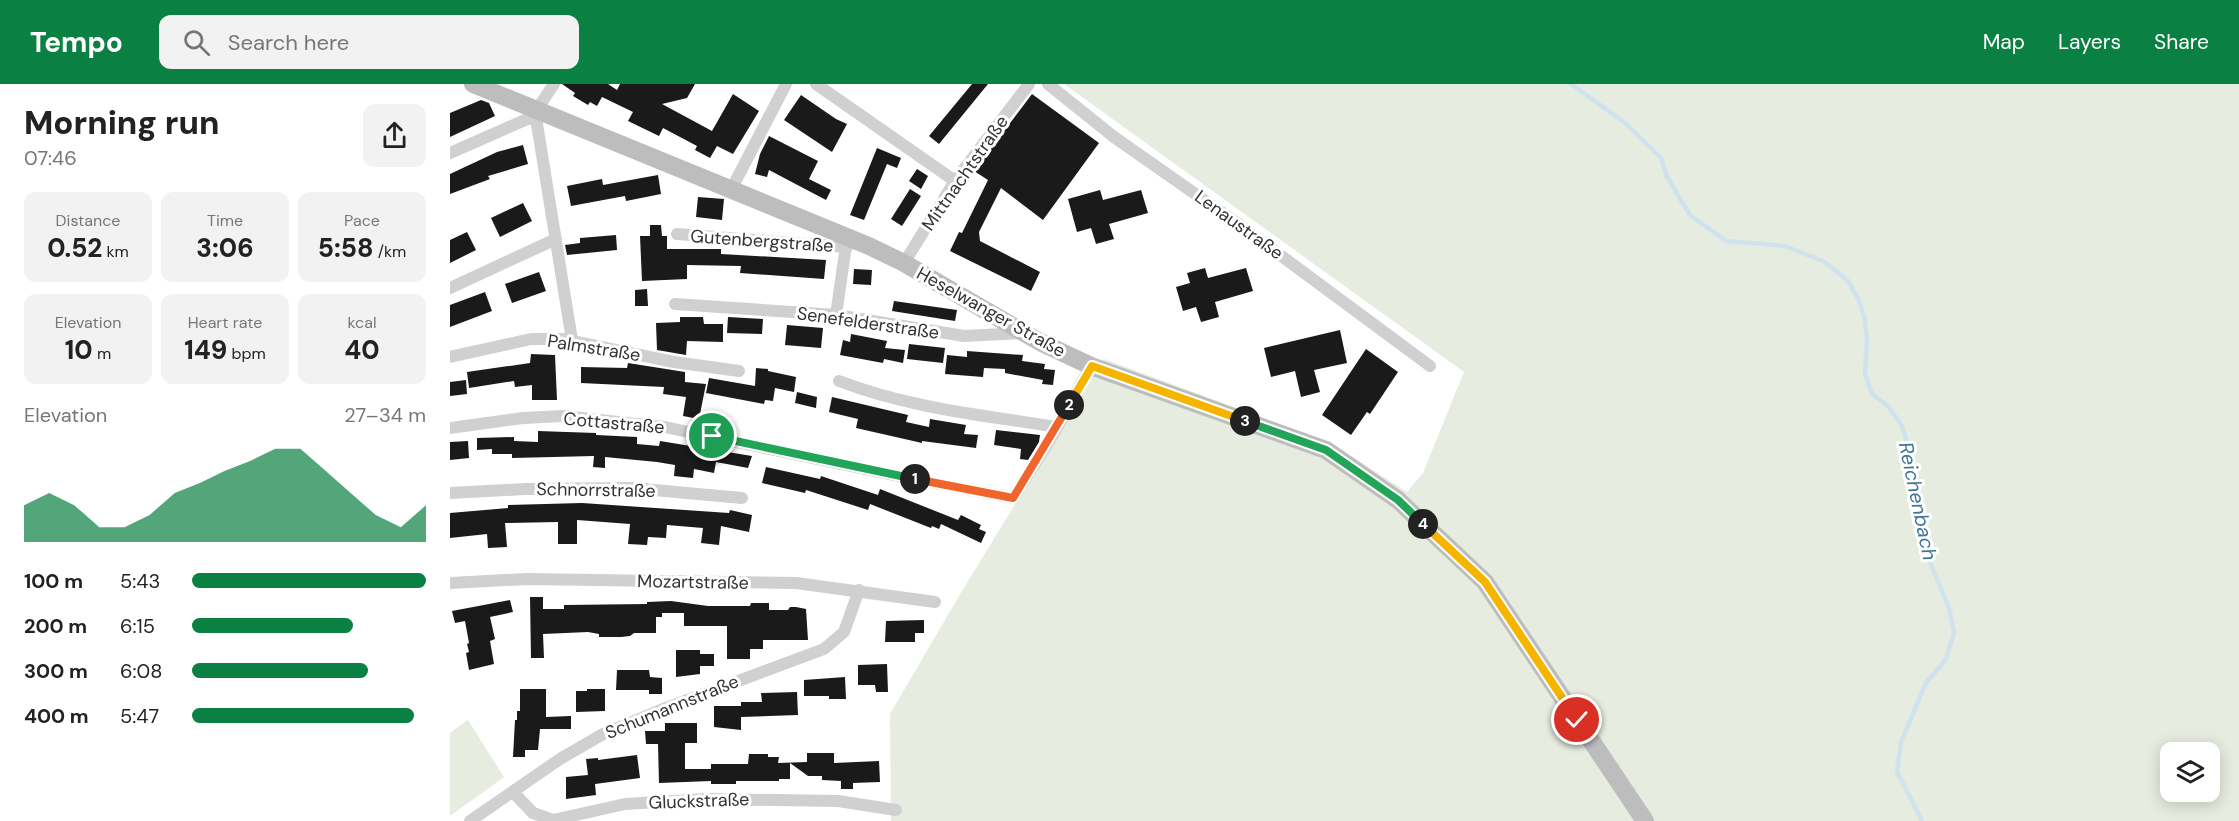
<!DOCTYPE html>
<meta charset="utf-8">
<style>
:root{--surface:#fff;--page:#f2f2f2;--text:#222;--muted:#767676;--accent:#0b8043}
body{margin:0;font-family:"DM Sans",sans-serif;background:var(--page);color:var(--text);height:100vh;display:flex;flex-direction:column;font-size:22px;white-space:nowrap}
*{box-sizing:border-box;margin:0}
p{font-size:20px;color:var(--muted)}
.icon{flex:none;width:33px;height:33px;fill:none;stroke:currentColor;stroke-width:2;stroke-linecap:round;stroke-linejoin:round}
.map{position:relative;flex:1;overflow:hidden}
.panel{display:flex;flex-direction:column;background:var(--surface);width:450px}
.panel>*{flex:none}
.fabs{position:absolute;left:1710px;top:658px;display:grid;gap:12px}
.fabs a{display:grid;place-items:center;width:60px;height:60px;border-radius:12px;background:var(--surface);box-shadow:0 3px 15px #0003;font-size:30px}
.pin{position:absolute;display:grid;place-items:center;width:51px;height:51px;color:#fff;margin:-26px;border:3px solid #fff;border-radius:50%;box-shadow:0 2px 6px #0007}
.km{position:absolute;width:30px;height:30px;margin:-15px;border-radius:50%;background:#222;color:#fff;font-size:16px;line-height:30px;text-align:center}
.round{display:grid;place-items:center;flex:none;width:63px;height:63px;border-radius:12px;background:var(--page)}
.summary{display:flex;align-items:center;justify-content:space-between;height:102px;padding:0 24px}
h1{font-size:33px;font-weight:800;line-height:45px}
.stats{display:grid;grid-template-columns:repeat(3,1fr);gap:9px;height:102px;padding:6px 24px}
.stats div{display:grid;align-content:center;border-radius:12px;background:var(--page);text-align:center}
.stats b{font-size:26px;font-weight:800}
.stats small{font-size:16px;font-weight:400}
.stats p{font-size:16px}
.chart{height:168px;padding:12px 24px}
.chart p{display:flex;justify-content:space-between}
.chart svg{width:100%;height:108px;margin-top:6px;fill:var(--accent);opacity:.7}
ul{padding:0 24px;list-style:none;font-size:20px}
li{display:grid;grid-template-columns:96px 72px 1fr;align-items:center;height:45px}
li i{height:15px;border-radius:8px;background:var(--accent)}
header{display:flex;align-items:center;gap:36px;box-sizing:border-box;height:84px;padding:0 30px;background:var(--accent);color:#fff}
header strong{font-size:28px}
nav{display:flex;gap:33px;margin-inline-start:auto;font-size:21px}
.search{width:420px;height:54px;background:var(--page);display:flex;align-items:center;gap:15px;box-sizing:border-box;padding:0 21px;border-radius:12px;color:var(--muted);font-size:22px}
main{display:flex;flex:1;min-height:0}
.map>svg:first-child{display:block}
.green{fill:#e6ecdf;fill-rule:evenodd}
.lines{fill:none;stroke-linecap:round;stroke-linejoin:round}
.stream{stroke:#cfe2ee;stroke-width:4.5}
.building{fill:#1a1a1a}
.street{stroke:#d0d0d0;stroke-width:12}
.secondary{stroke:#bdbdbd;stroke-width:18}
.split-1-casing{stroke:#fff;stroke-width:12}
.split-2-casing{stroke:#fff;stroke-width:12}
.split-3-casing{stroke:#fff;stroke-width:12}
.split-4-casing{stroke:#fff;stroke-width:12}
.split-5-casing{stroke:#fff;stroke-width:12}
.split-1{stroke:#22a559;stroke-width:8}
.split-2{stroke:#f0652b;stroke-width:8}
.split-3{stroke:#f5b400;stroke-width:8}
.split-4{stroke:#22a559;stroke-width:8}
.split-5{stroke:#f5b400;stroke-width:8}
.labels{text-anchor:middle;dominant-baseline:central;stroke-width:6;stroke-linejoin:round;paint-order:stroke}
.street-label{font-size:18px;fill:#333;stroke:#fff}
.water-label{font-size:20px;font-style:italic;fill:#3f7597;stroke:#fff}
</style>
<header>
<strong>Tempo</strong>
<div class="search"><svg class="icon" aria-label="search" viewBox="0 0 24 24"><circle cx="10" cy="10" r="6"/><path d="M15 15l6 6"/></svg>Search here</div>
<nav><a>Map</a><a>Layers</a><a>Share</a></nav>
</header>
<main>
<section class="panel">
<div class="summary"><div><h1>Morning run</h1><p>07:46</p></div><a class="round"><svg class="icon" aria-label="share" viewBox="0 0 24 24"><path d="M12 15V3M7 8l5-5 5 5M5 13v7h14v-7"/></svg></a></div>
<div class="stats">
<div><p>Distance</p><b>0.52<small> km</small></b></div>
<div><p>Time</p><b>3:06</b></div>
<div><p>Pace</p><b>5:58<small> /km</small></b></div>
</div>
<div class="stats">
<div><p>Elevation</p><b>10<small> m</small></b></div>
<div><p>Heart rate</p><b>149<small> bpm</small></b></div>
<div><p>kcal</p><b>40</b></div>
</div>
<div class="chart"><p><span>Elevation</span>27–34 m</p>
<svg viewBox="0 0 160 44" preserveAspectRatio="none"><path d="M0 44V29L10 24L20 29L30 38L40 38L50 33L60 24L70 20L80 15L90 11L100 6L110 6L120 15L130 24L140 33L150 38L160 29V44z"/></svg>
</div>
<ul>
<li><b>100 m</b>5:43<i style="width:100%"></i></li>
<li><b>200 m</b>6:15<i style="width:69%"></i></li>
<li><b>300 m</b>6:08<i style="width:75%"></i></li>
<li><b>400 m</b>5:47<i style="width:95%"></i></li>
</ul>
</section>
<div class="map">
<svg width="1789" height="737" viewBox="0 0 1789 737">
<rect width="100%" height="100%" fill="#fff"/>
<path class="green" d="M614,0h1175v737h-1348l-1,-107 72,-123 142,-232 227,84 76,49 16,-19 41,-101zM1720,669h40v39h-40z
M18,636l36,57 -54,39v-83z"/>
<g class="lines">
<path class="stream" d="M1121,0l53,38 37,36 6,19 23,38 36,26 59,5 40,16 23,19 10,17 6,18 3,23 -2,34 7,21 16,12 14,20 15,48 2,28 8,28 4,35 18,43 5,25 -8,26 -20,24 -25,59 -4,30 25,49"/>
</g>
<path class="building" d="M112,0h46l9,6 3,-6h75l-8,14 -25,6 50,27 21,-37 26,17 -26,43 -16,-8 -7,12 -15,-8 2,-4 -34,-18 -4,8 -31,-15 5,-9 -31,-15 -5,9 -7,-4 -2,3 -15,-9 2,-3z
M522,0h16l-49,60 -10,-8z
M582,10l67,49 -56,77 -42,-32 -22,44 1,9 60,31 -9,19 -81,-40 9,-19 3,1 26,-53 -14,-9z
M351,11l35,24 11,5 -15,28 -48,-32z
M31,16l8,3 6,13 -45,21v-24z
M319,52l49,25 -9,18 22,11 -5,10 -57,-30 -2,7 -12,-3 5,-20z
M73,61l5,19 -40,12 2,3 -40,15v-20l47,-22z
M427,64l24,10 -4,10 -10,-4 -23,56 -14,-5z
M467,85l11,7 -7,13 -12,-8z
M208,91l3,19 -35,7 -1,-5 -54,10 -4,-20 35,-7 1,6z
M460,105l11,7 -19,30 -11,-7z
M650,106l3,10 38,-10 7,23 -39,11 5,15 -18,5 -5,-16 -14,4 -9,-33z
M248,113l26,2 -2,21 -26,-3z
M73,119l9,18 -32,16 -9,-19z
M200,141h11l1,11h5v13h54v5l105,6 -2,19 -84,-6 1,-7 -54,-1v14l-45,2 -2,-45h10z
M17,148l9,18 -26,13v-23z
M166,151l1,15 -50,5 -2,-10 15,-2v-5z
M755,184l3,10 38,-10 7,23 -38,11 4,15 -18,5 -5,-15 -13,4 -7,-24 14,-4 -3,-10z
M404,185l18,1 -1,15 -18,-1z
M89,188l7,19 -34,12 -7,-19z
M197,205l1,17h-13v-16z
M35,208l7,19 -42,16v-22z
M444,217l63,9 -2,11 -63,-10z
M230,233h23l1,7h19v18l-36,-1 -1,14 -29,-5 -1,-27 24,-1z
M278,233l35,2 -1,15 -35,-1z
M337,241l36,3 -2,20 -36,-3z
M890,246l7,33 -33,7 6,22 -19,5 -6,-26 -24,6 -7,-29z
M401,250l36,7 -2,7 20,2 -2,13 -19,-4 -1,4 -43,-8 3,-15 7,2z
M459,260l36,4 -2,15 -36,-4z
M916,265l32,23 -28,42 -3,-2 -16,23 -29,-20z
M517,267l56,4 -1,6 23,3 -1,5 11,1 -2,15 -11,-1 1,-4 -38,-7v-4l-21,-1 -1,9 -38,-3 2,-19 20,2z
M81,270l24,1 2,45h-25v-15l-17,2 -1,-6 -45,7 -2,-16 63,-9z
M178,279l57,9v10l21,2 -7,35 -16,-3 3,-19 -23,-3 1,-7 -83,-4v-16l46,1z
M306,284l12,1v2l28,6 -2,15 -19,-4 -2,13 -8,-1 -1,4 -58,-11 3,-15 46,8z
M16,296l1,14 -17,2v-14z
M347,308l20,5 -1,11 -21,-5z
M382,313l76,18 -2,7 23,5 1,-8 36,6 -2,9 14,1 -2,13 -54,-7v2l-66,-15 2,-9 -29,-7z
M546,346l44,5 -1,7 -11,18 -8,-1 1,-10 -27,-4z
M88,347l58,2v2l41,2v7l22,2 1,-5 92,15 -4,12 -32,-6 -2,11 -20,-4 -1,9 -19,-2 1,-11 -18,-3 -52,-5v11l-12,-1 1,-11 -82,2v-4h-20v-5l-15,1v-12l37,-1v4l24,1z
M18,357l1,17 -19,2v-18z
M316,383l54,12 1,-3 57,19 2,-6 78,31 3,-5 20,10 -2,4 7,3 -5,11 -40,-19 -2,5 -7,-3 -1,2 -61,-24 -2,6 -62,-20 -1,3 -43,-10z
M132,419l147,10 1,-3 22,5 -3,17 -28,-6 -2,19 -18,-2 2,-15 -36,-3 -1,13 -18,-1 -1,8 -19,-1 2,-20 -53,-4v24h-19v-22l-53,1 2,24 -19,1 -1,-14 -37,4v-25l58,-5v-3z
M80,513h13v12h21v-4l83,-1v-2l24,-1 37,5h42l1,-3h18v7h19l2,-3h6l10,2 2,31h-45v9h-13v10h-23v-33h-43v-18v5h-22v4h-6v16h-22l-4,3 -9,1h-22v-3l-11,-2 -45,2 1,24h-13z
M60,516l3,12 -23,5 5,22 -5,2 4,23 -25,6 -3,-17 3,-1 -2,-8 2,-1 -4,-22 -10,2 -3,-12z
M474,536v13h-9v9h-30l1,-21z
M226,566h24v4h14v12h-14v8l-24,3z
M437,580l1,28h-12l-1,-7h-17v-20z
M167,586h32l1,7 12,1v16h-13v-4h-33z
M395,593l1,22h-17v-3h-25v-16z
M70,605h26v28l25,-1v13h-31l-2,21h-13v7h-12l2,-37h2v-9h3z
M137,605h18v22l-29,1v-21h11z
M347,608l1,23 -57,2v13l-27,-3v-21h27v-4h21l-1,-9z
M215,639h32v20h-12v26h26v-5h37l1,-10h19v3h11l-1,6 29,-1v-9h27v10l45,-2 1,21 -27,1v6h-12v-8l-19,-1v-4h-14l-18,-13v16h-11v2h-43v3h-25v-3l-52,2 -1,-39h-12l-1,-13h20z
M187,671l3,23 -45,6 1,11 -30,4v-22l22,-2 -2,-16 12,-1v2z"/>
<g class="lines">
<path class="street" d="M366,0l139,97
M598,0l66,53 127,89 189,140
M88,27l-2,7 36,222
M0,69l82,-36 22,-33
M281,106l55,-106
M227,150l170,13
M454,179l51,-82 74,-97
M0,204l106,-49
M225,220l161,11 128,21 60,-3
M386,231l11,-76
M0,273l81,-18h31l112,23 65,9
M389,297c70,27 144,34 218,46
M0,344l73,-10 40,-2 102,11 233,49 115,22 37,-58 41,-74
M0,409l75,-4 107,-1 110,10
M0,499l76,-4 270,4 139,19
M63,708l20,21 20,7 72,-16 81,-5 132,2 58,9
M20,737l90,-62 43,-25 60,-25 161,-60 20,-17 15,-42"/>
<path class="secondary" d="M23,0l396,162 35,17 136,79 51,24 235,84 72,50 87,82 160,239"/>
</g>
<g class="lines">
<defs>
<path id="split-1" d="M262,352l203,43"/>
<path id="split-2" d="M465,395l98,19 56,-93"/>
<path id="split-3" d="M619,321l23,-39 153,55"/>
<path id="split-4" d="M795,337l81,29 72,50 25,24"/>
<path id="split-5" d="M973,440l62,58 92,138"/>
</defs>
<use href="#split-1" class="split-1-casing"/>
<use href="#split-2" class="split-2-casing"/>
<use href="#split-3" class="split-3-casing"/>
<use href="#split-4" class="split-4-casing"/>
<use href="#split-5" class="split-5-casing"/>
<use href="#split-1" class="split-1"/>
<use href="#split-2" class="split-2"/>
<use href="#split-3" class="split-3"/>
<use href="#split-4" class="split-4"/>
<use href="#split-5" class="split-5"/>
</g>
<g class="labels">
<g class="street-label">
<text transform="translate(515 89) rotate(-55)">Mittnachtstraße</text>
<text transform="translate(789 141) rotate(36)">Lenaustraße</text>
<text transform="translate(312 157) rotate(4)">Gutenbergstraße</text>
<text transform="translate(541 228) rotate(29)">Heselwanger Straße</text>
<text transform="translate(418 239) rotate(8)">Senefelderstraße</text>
<text transform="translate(144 264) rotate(9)">Palmstraße</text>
<text transform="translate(164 339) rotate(5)">Cottastraße</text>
<text transform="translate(146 406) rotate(1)">Schnorrstraße</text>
<text transform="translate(243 498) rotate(1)">Mozartstraße</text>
<text transform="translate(222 623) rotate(-22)">Schumannstraße</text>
<text transform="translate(249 717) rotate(-2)">Gluckstraße</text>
</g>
<g class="water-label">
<text transform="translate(1468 417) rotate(78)">Reichenbach</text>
</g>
</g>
</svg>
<div class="fabs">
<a><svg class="icon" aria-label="layers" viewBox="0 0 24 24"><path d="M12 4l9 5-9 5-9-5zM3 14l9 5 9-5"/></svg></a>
</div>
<div class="pin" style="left:262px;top:352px;background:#1e9e55"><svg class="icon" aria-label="arrive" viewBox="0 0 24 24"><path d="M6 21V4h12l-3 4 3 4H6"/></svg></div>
<div class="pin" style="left:1127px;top:636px;background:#d93025"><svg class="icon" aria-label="check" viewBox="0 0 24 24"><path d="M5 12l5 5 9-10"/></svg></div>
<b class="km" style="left:465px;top:395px">1</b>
<b class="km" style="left:619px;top:321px">2</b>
<b class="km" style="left:795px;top:337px">3</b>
<b class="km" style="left:973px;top:440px">4</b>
</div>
</main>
